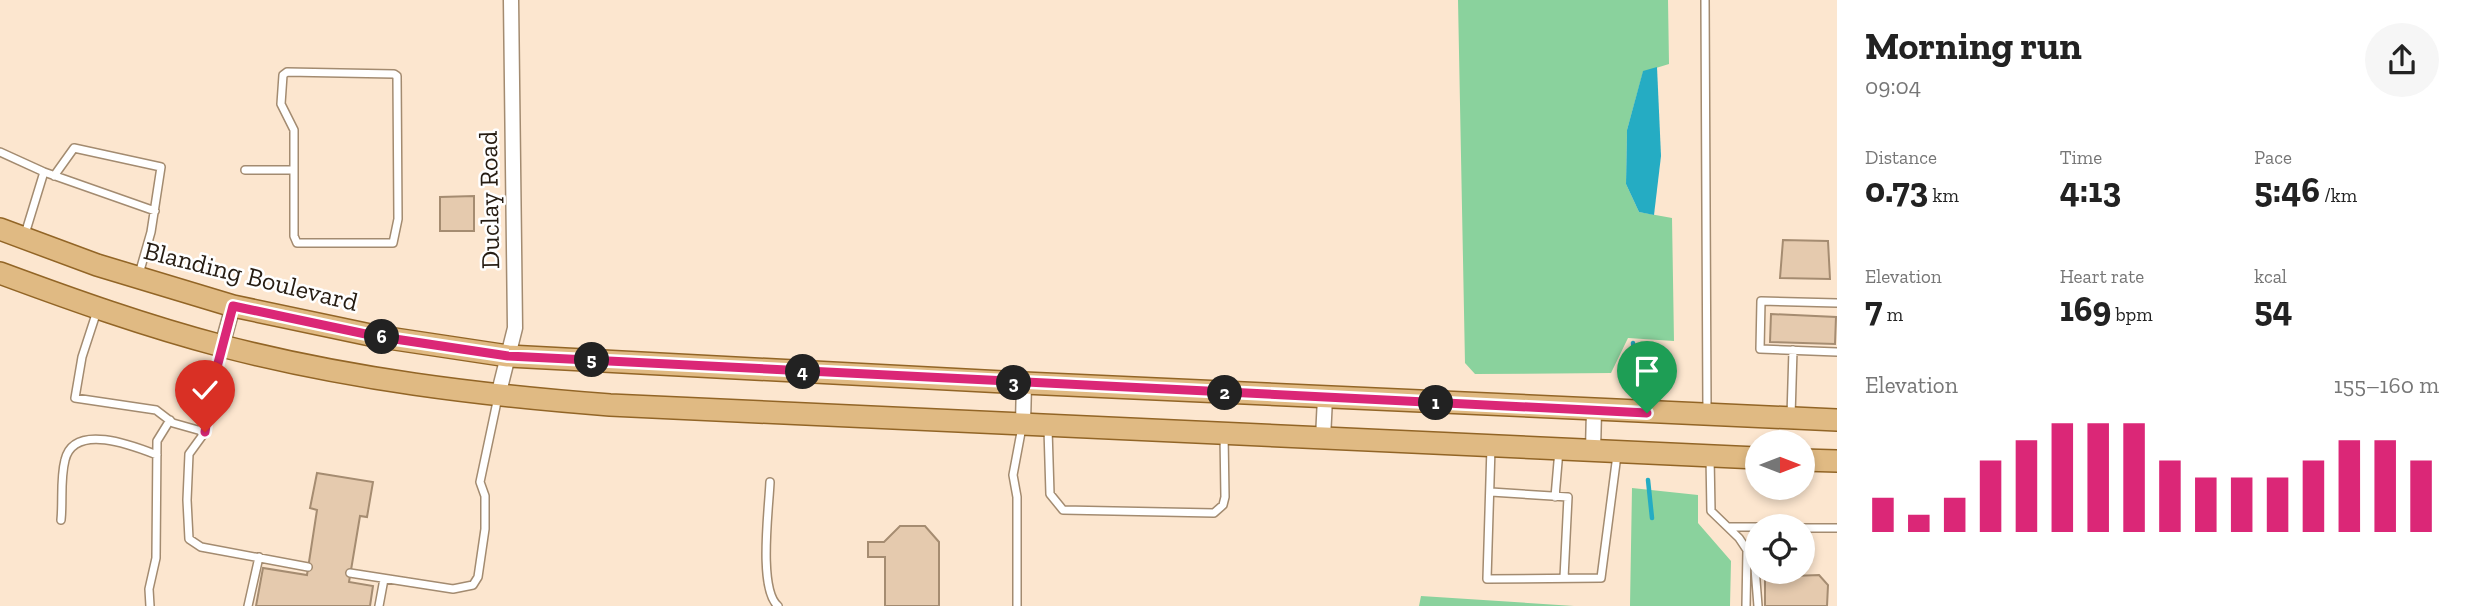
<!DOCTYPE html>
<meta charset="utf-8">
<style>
:root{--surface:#fff;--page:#f6f6f6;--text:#222;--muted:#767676;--accent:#db2777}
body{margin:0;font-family:"Zilla Slab",serif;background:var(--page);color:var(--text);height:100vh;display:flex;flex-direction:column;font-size:26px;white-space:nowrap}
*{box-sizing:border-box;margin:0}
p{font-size:23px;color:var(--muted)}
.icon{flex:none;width:38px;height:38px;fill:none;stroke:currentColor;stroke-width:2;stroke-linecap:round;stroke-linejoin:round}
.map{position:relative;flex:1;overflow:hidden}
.drawer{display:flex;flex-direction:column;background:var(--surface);width:630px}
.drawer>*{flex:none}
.needle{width:46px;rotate:90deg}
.fabs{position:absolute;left:1745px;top:430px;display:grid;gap:14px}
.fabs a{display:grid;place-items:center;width:70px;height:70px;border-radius:50%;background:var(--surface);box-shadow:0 4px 10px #0003;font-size:35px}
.pin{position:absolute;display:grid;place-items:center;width:60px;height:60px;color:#fff;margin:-72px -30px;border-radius:50% 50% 50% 0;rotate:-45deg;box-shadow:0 0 7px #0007}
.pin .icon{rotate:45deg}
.km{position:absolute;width:35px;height:35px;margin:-18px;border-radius:50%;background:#222;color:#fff;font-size:19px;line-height:35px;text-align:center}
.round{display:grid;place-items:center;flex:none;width:74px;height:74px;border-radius:37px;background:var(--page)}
.head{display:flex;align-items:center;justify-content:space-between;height:119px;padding:0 28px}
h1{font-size:38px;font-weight:700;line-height:52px}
.metrics{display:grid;grid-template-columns:repeat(3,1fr);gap:10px;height:119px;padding:7px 28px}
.metrics div{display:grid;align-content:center}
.metrics b{font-size:35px;font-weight:700}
.metrics small{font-size:19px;font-weight:400}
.metrics p{font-size:19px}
.chart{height:196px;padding:14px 28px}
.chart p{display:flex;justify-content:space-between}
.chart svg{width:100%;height:126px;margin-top:7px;stroke:var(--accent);stroke-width:6}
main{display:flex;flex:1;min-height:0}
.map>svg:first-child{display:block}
.green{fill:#8ad29d}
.water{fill:#25acc3}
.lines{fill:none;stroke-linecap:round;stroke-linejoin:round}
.stream{stroke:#25acc3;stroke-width:4.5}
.building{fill:#e5caae;stroke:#a58c71;stroke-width:2}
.lane-casing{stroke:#a38b70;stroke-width:10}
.street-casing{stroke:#a38b70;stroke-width:17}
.primary-casing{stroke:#926526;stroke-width:24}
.path{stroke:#b09e8c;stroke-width:2.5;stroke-dasharray:3.5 5;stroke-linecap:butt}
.lane{stroke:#fff;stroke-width:7}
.street{stroke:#fff;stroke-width:14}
.primary{stroke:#e0ba83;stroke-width:21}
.route-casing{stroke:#fff;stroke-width:14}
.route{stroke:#db2777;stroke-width:9}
.labels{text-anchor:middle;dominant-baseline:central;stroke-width:5;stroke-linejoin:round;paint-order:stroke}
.street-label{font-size:26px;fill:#261c12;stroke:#fff}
</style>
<main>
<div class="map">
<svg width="1837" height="606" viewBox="0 0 1837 606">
<rect width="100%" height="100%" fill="#fce6cf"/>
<path class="green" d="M1458,0h210l1,64 -26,8 -16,58 -1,54 13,28 33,6 2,123 -46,-3 -17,35 -136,1 -10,-11z
M1632,488l66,7v28l33,38 -1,45h-100z
M1421,596l153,10h-155z"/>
<path class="water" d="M1657,67l4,89 -7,59 -15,-3 -13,-28 1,-54 16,-59z"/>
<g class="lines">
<path class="stream" d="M1633,343l5,39
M1648,480l4,38"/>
</g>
<path class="building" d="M474,196v35h-34v-34z
M1783,240l45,1 2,38 -50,-1z
M1771,314l65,3 -1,27 -65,-2z
M317,473l56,9 -6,35 -7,-1 -11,66 24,4 -3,20h-114l7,-38 44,7 10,-65 -7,-2z
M900,526h25l14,16v64h-54v-49h-17v-15h16z
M1819,575l9,10 -1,21h-62v-29z"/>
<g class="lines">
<defs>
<path id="lane" d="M1705,0l2,411
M0,152l44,20 111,39
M245,170h49v66l3,7h96l5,-24 -1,-143 -3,-2 -107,-2 -4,3 -2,29 13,26v40
M54,176l20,-28 87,19 -10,65 -12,42
M25,234l19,-62
M1837,303l-76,-2 -1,48 77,3
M97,311l-15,46 -7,41 81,12 17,13 32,9
M221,350l-16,82 -16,22 -2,46 2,39 12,8 107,20
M1791,416l2,-66
M1048,429l2,65 13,16 151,3 9,-8 2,-8 -1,-62
M1491,447l-4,132 114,-1 16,-123
M1710,457l1,54 28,27 8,12 -1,56
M770,482c-1,26 -12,107 8,124
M1491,492l77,5 -4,81
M1555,497l4,-47
M61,520c2,-19 -1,-41 4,-60 9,-38 69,-14 92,-5
M1728,527h29
M1802,528h35
M1754,555l4,51
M350,573l103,16 20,-4 5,-8 7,-48v-33l-5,-14 18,-85
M150,606l-1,-17 7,-31 1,-117 13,-21
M248,606l11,-49
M379,606l5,-27
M1017,606v-109l-4,-22 9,-48"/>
<path id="street" d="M222,346l11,-40
M498,396l17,-68 -4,-328
M1023,423l1,-40
M1323,438l2,-40
M1593,451l1,-41"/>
<path id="primary" d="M0,229l97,36 136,41 142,30 133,20 516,27 813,37
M0,273c73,27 146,53 222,73 127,33 257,49 388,59l1147,53
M1802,460l35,1"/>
</defs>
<use href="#lane" class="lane-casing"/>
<use href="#street" class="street-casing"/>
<use href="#primary" class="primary-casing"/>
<path class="path" d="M233,282l5,1"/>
<use href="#lane" class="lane"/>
<use href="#street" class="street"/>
<use href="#primary" class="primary"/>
</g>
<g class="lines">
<defs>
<path id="route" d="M205,432l6,-42 22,-84 142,30 133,20 1139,57"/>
</defs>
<use href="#route" class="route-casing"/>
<use href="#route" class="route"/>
</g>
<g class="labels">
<g class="street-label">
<text transform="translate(489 200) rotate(-91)">Duclay Road</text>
<text transform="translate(251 276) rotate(14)">Blanding Boulevard</text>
</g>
</g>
</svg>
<div class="fabs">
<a><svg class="needle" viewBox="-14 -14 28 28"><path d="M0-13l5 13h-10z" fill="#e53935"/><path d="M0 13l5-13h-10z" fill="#767676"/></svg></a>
<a><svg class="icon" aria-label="locate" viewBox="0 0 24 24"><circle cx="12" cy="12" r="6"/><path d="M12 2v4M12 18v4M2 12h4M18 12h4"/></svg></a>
</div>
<div class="pin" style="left:1647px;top:413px;background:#1e9e55"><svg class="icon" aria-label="arrive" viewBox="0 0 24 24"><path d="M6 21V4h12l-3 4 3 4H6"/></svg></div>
<div class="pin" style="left:205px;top:432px;background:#d93025"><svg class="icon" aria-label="check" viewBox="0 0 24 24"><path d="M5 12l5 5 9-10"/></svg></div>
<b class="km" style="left:1436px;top:403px">1</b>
<b class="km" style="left:1225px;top:393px">2</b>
<b class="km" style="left:1014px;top:383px">3</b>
<b class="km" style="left:803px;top:372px">4</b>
<b class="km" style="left:592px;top:360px">5</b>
<b class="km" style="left:382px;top:337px">6</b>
</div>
<section class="drawer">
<div class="head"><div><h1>Morning run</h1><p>09:04</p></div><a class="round"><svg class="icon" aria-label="share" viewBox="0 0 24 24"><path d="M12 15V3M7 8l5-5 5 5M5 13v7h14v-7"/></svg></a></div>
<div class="metrics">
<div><p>Distance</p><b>0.73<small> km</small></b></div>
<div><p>Time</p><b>4:13</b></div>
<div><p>Pace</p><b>5:46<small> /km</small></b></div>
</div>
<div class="metrics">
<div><p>Elevation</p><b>7<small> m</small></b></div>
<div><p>Heart rate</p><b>169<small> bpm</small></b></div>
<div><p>kcal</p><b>54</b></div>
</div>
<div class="chart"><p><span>Elevation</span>155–160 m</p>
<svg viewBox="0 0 160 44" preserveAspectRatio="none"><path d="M5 44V32M15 44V38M25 44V32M35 44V19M45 44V12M55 44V6M65 44V6M75 44V6M85 44V19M95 44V25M105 44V25M115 44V25M125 44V19M135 44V12M145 44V12M155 44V19"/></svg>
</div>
</section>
</main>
